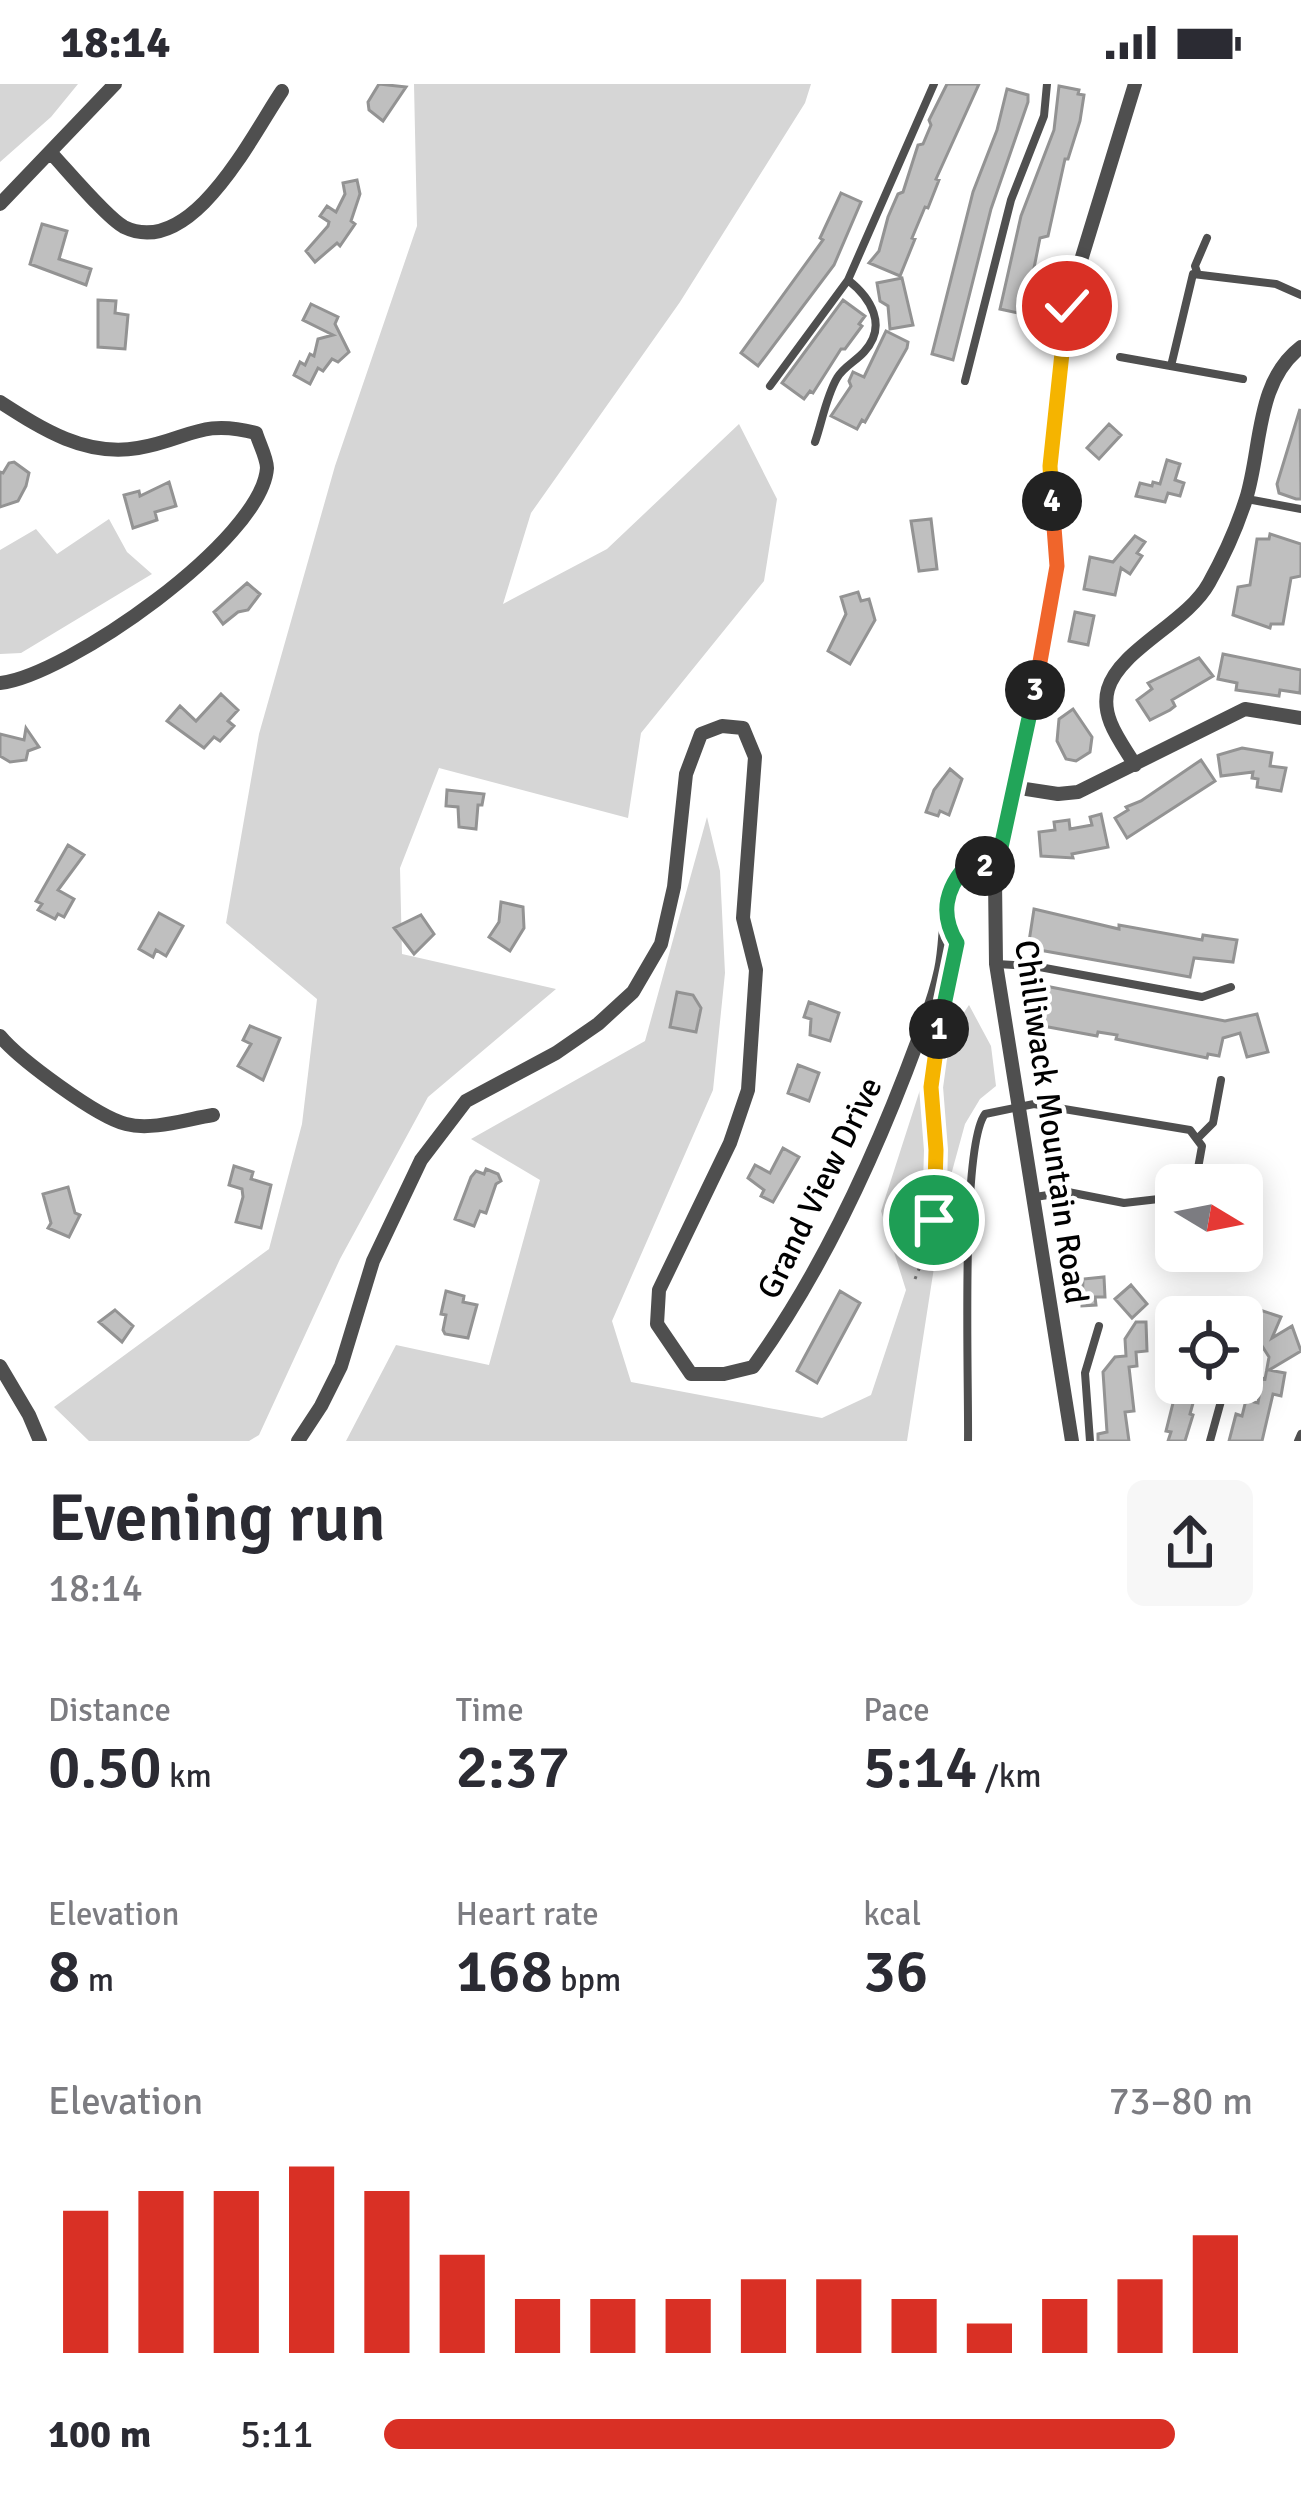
<!DOCTYPE html>
<meta charset="utf-8">
<style>
:root{--surface:#fff;--page:#f7f7f7;--text:#2b2b33;--muted:#7c7c81;--accent:#d93025}
body{margin:0;font-family:Signika,sans-serif;background:var(--page);color:var(--text);height:100vh;display:flex;flex-direction:column;font-size:45px;white-space:nowrap}
*{box-sizing:border-box;margin:0}
p{font-size:39px;color:var(--muted)}
.icon{flex:none;width:66px;height:66px;fill:none;stroke:currentColor;stroke-width:2;stroke-linecap:round;stroke-linejoin:round}
.map{position:relative;height:1357px;overflow:hidden}
.drawer{display:flex;flex-direction:column;background:var(--surface);flex:1}
.drawer>*{flex:none}
.needle{width:78px;rotate:100deg}
.controls{position:absolute;left:1155px;top:1080px;display:grid;gap:24px}
.controls a{display:grid;place-items:center;width:108px;height:108px;border-radius:18px;background:var(--surface);box-shadow:0 6px 30px #0003;font-size:60px}
.pin{position:absolute;display:grid;place-items:center;width:102px;height:102px;color:#fff;margin:-51px;border:6px solid #fff;border-radius:50%;box-shadow:0 3px 12px #0007}
.km{position:absolute;width:60px;height:60px;margin:-30px;border-radius:50%;background:#222;color:#fff;font-size:33px;line-height:60px;text-align:center}
.round{display:grid;place-items:center;flex:none;width:126px;height:126px;border-radius:18px;background:var(--page)}
.summary{display:flex;align-items:center;justify-content:space-between;height:204px;padding:0 48px}
h1{font-size:66px;font-weight:600;line-height:90px}
.figures{display:grid;grid-template-columns:repeat(3,1fr);gap:18px;height:204px;padding:12px 48px}
.figures div{display:grid;align-content:center}
.figures b{font-size:60px;font-weight:600}
.figures small{font-size:33px;font-weight:400}
.figures p{font-size:33px}
.chart{height:336px;padding:24px 48px}
.chart p{display:flex;justify-content:space-between}
.chart svg{width:100%;height:216px;margin-top:12px;stroke:var(--accent);stroke-width:6}
ul{padding:0 48px;list-style:none;font-size:39px}
li{display:grid;grid-template-columns:192px 144px 1fr;align-items:center;height:90px}
li i{height:30px;border-radius:15px;background:var(--accent)}
.status{display:flex;justify-content:space-between;align-items:center;height:84px;padding:0 60px;background:var(--surface);direction:ltr}
.status svg{height:33px;fill:currentColor}
.map>svg:first-child{display:block}
.green{fill:#d6d6d6}
.building{fill:#bfbfbf;stroke:#939393;stroke-width:3}
.lines{fill:none;stroke-linecap:round;stroke-linejoin:round}
.path{stroke:#717171;stroke-width:3;stroke-dasharray:3 6;stroke-linecap:butt}
.lane{stroke:#4f4f4f;stroke-width:8}
.street{stroke:#4f4f4f;stroke-width:14}
.split-1-casing{stroke:#fff;stroke-width:24}
.split-2-casing{stroke:#fff;stroke-width:24}
.split-3-casing{stroke:#fff;stroke-width:24}
.split-4-casing{stroke:#fff;stroke-width:24}
.split-5-casing{stroke:#fff;stroke-width:24}
.split-1{stroke:#f5b400;stroke-width:15}
.split-2{stroke:#22a559;stroke-width:15}
.split-3{stroke:#22a559;stroke-width:15}
.split-4{stroke:#f0652b;stroke-width:15}
.split-5{stroke:#f5b400;stroke-width:15}
.labels{text-anchor:middle;dominant-baseline:central;stroke-width:9;stroke-linejoin:round;paint-order:stroke}
.street-label{font-size:33px;fill:#000;stroke:#fff}
</style>
<div class="status"><b>18:14</b><svg viewBox="0 0 49 12"><path d="M0 12V9h3v3zM5 12V6h3v6zM10 12V3h3v9zM15 12V0h3v12zM26 1h20v11H26zM47 4h2v5h-2z"/></svg></div>
<div class="map">
<svg width="1301" height="1357" viewBox="0 0 1301 1357">
<rect width="100%" height="100%" fill="#fff"/>
<path class="green" d="M0,0h78l-27,33 -51,45z
M414,0h397l-6,19 -125,199 -149,211 -28,91 104,-55 132,-125 38,75 -13,82 -123,152 -13,85 -189,-50 -39,100 2,86 154,35 -128,108 -88,162 -81,176 -10,6h-160l-35,-34 215,-158 33,-125 15,-125 -91,-76 33,-189 76,-268 82,-240z
M109,435l18,33 25,22 -131,79 -21,1v-104l36,-21 21,25z
M707,733l13,54 5,102 -12,117 -101,231 19,61 191,36 49,-23 35,-105 -25,-79 46,-143 42,-63 22,41 5,40 -16,13 -15,25 -20,73 -38,244h-561l50,-96 93,20 51,-185 -69,-41 174,-98z"/>
<path class="building" d="M379,0l27,3 -23,34 -14,-11 -1,-8z
M947,0h32l-43,95 3,1 -11,28 -3,-1 -13,31 3,1 -15,37 -31,-13 10,-12 9,-34 10,-23 5,-2 15,-47 5,-1 8,-19 -2,-5z
M1059,2l20,4 -1,4 6,1 -4,26 -12,38h-3l-17,77 -8,2 -14,70 -3,6 -23,-5 21,-93 33,-86z
M1007,5l21,6v7l-37,107 -38,151 -21,-6 41,-162 24,-62z
M357,96l3,14 -9,27 4,3 -15,22 -3,-3 -22,19 -9,-11 22,-25 1,-4 -9,-6 7,-10 9,6 9,-18 -2,-11z
M841,109l20,9 -27,63 -76,101 -17,-13 82,-113 -3,-2z
M42,140l25,7 -8,28 32,10 -5,16 -56,-21z
M902,194l11,47 -23,4 -2,-23 -8,-5 -3,-18z
M98,216l18,1 -1,12 13,2 -3,34 -27,-2z
M843,216l22,16 -6,8 3,2 -17,23h-4l-28,44 -3,-2 -6,8 -22,-16z
M311,220l27,13 -3,7 14,28 -11,10 -6,-3 -9,12 -5,-3 -8,16 -16,-9 6,-13 5,3 5,-11 4,2 4,-17 15,-4 -30,-15z
M886,247l22,11 -1,6 -42,74 -3,-2 -5,9 -26,-13 20,-30 -2,-5 4,-9 11,5z
M1300,325l1,90h-5l-17,-6 -2,-9z
M1109,340l12,11 -22,24 -12,-11z
M1167,376l13,4 -5,16 9,3 -4,13 -12,-3 -3,9 -29,-6 4,-13 12,3 1,-4 7,2z
M14,378l15,11 -3,13 -8,15 -18,6v-35l3,1 6,-10z
M169,398l7,24 -21,6 2,8 -24,8 -9,-33 15,-4 1,5z
M931,435l6,50 -18,2 -8,-50z
M1270,450l31,10v32l-10,2 -8,46h-12l-1,4 -37,-13 5,-28 12,-2 7,-46h12z
M1135,452l10,6 -8,11 5,3 -12,18 -9,-6 -6,27 -31,-6 6,-32 23,5z
M247,499l13,11 -12,16 -10,2 -15,12 -9,-12z
M858,508l3,9 8,-2 6,21 -25,44 -22,-13 18,-37 -5,-17z
M1075,528l19,4 -6,29 -19,-4z
M1223,570l78,16 -1,23 -20,-3 -1,6 -43,-6 1,-7 -19,-4z
M1199,574l14,18 -41,24 3,6 -5,4 -20,10 -13,-20 15,-11 -4,-6z
M221,610l17,16 -10,11 6,5 -14,15 -6,-4 -10,11 -37,-27 13,-15 16,15z
M1073,625l19,28 -2,15 -14,9 -10,-2 -9,-18 2,-22z
M26,644l13,19 -11,4 -2,9 -16,2 -10,-6v-22l24,6z
M1242,664l30,5 -2,13 16,2 -5,23 -24,-4 1,-8 -6,-1 1,-6 -32,4 -3,-21z
M1201,676l14,21 -88,57 -12,-20 13,-8 -2,-3 15,-6z
M950,685l12,10 -13,36 -9,-4 -2,5 -12,-4 8,-22z
M447,706l37,4 -2,11h-4l-2,24 -17,-2 -1,-20 -12,-1z
M1101,730l7,33 -36,7 1,4 -32,-2 -2,-24 16,-2 -1,-8 15,-2 1,9 22,-4 -2,-8z
M68,761l16,10 -26,35 16,9 -10,18 -6,-3 -3,5 -17,-9 4,-6 -6,-3z
M501,818l22,5 1,21 -14,23 -21,-14 10,-15z
M1034,825l85,20v-4l83,15 1,-5 34,5 -4,22 -39,-4 -4,19 -162,-29z
M159,829l24,13 -17,30 -10,-6 -3,7 -14,-8z
M421,831l13,19 -20,20 -20,-26z
M1035,900l190,37 32,-7 11,38 -21,5 -7,-24 -17,5 -4,18 -11,-2 -1,4 -91,-19 1,-4 -19,-3 -1,4 -65,-12z
M677,908l16,3 8,13 -5,24 -26,-5z
M809,918l30,11 -9,28 -20,-6 1,-16 -7,-2z
M250,942l30,12 -17,42 -25,-14 13,-22 -8,-4z
M798,981l21,8 -10,28 -21,-8z
M783,1064l16,9 -26,45 -12,-6 3,-6 -16,-12 7,-13 15,8z
M234,1082l19,6 -2,7 20,6 -10,43 -25,-6 7,-25 -1,-8 -13,-4z
M486,1085l12,5 3,7 -5,3 -10,29 -6,-2 -6,15 -19,-7 16,-42 5,-6 8,3z
M68,1103l7,26 5,2 -11,22 -21,-9 3,-5 -8,-29z
M1104,1193l1,20h-10l1,8 -14,1 1,-27z
M1131,1201l16,19 -15,14 -17,-19z
M446,1207l18,5 -1,6 14,3 -9,33 -23,-4 -2,-4 3,-15 -5,-1z
M840,1207l20,12 -43,80 -20,-12z
M1254,1224l27,9 -9,21 20,-12 9,25 -32,19 16,3 -4,23 -8,-2 -11,47h-33l7,-27 6,2 4,-16 12,3 4,-25 3,1 4,-22 -12,-19 -13,-5z
M115,1226l18,16 -11,16 -23,-20z
M1136,1238h10l1,29 -11,1 1,14 -8,1 5,44 -9,1 4,29h-31v-7l9,-2 -4,-60 12,-15 11,-1 -1,-17z
M1178,1299l20,2 -8,29 3,1 -8,26h-17l3,-9 -5,-1z"/>
<g class="lines">
<path class="path" d="M915,1195l17,-43 2,-17 2,-68 -5,-64 9,-65"/>
<path class="lane" d="M1197,188l-2,-6 12,-28
M1120,273l123,22
M1171,282l22,-92 83,10 25,11
M965,297l46,-181 33,-84 3,-32
M770,302l78,-106 86,-196
M815,358c7,-20 11,-45 22,-64 6,-11 19,-17 27,-26 24,-26 7,-54 -16,-72
M1247,415l54,10
M997,880l37,2 168,31 29,-10
M1199,1053l14,-14 8,-43
M1035,1113l33,-5 56,11 52,-6
M968,1357c1,-56 -8,-293 17,-327l49,-10 156,26 12,16 -7,39
M1090,1357l-5,-68 14,-47
M1210,1357l16,-58
M1298,1357l3,-7"/>
<path class="street" d="M51,69c16,17 56,65 73,74 68,33 128,-92 158,-136
M0,120l115,-120
M0,318c42,27 85,55 138,46 50,-8 62,-30 118,-15 3,10 11,25 11,35 -5,72 -201,208 -267,215
M1135,681c-14,-23 -35,-48 -27,-76 12,-40 79,-66 101,-106 14,-25 28,-56 37,-84 16,-51 9,-117 55,-152
M1013,703l45,7 20,-2 167,-83 56,9
M0,952c19,23 97,81 126,88 26,7 61,-5 87,-9
M0,1282l29,49 11,26
M298,1357l23,-35 20,-40 32,-105 48,-101 45,-59 90,-48 42,-29 35,-32 28,-48 13,-57 12,-113 15,-40 21,-8 21,2 12,29 -12,161 13,52 -8,120 -18,53 -71,147 -2,34 34,50h33l29,-7c71,-98 123,-213 165,-327 9,-22 18,-47 23,-70 8,-36 0,-75 25,-103l31,-1
M1072,1357l-76,-477 -1,-85 31,-138 30,-175 -6,-100 17,-160 68,-222"/>
</g>
<g class="lines">
<defs>
<path id="split-1" d="M934,1136l2,-70 -5,-63 8,-58"/>
<path id="split-2" d="M939,945l18,-86c-17,-28 -12,-53 9,-77h19"/>
<path id="split-3" d="M985,782h12l38,-176"/>
<path id="split-4" d="M1035,606l22,-124 -5,-65"/>
<path id="split-5" d="M1052,417l-2,-35 17,-160"/>
</defs>
<use href="#split-1" class="split-1-casing"/>
<use href="#split-2" class="split-2-casing"/>
<use href="#split-3" class="split-3-casing"/>
<use href="#split-4" class="split-4-casing"/>
<use href="#split-5" class="split-5-casing"/>
<use href="#split-1" class="split-1"/>
<use href="#split-2" class="split-2"/>
<use href="#split-3" class="split-3"/>
<use href="#split-4" class="split-4"/>
<use href="#split-5" class="split-5"/>
</g>
<g class="labels">
<g class="street-label">
<text transform="translate(1051 1038) rotate(82)">Chilliwack Mountain Road</text>
<text transform="translate(820 1104) rotate(-64)">Grand View Drive</text>
</g>
</g>
</svg>
<div class="controls">
<a><svg class="needle" viewBox="-14 -14 28 28"><path d="M0-13l5 13h-10z" fill="#e53935"/><path d="M0 13l5-13h-10z" fill="#7c7c81"/></svg></a>
<a><svg class="icon" aria-label="locate" viewBox="0 0 24 24"><circle cx="12" cy="12" r="6"/><path d="M12 2v4M12 18v4M2 12h4M18 12h4"/></svg></a>
</div>
<div class="pin" style="left:934px;top:1136px;background:#1e9e55"><svg class="icon" aria-label="arrive" viewBox="0 0 24 24"><path d="M6 21V4h12l-3 4 3 4H6"/></svg></div>
<div class="pin" style="left:1067px;top:222px;background:#d93025"><svg class="icon" aria-label="check" viewBox="0 0 24 24"><path d="M5 12l5 5 9-10"/></svg></div>
<b class="km" style="left:939px;top:945px">1</b>
<b class="km" style="left:985px;top:782px">2</b>
<b class="km" style="left:1035px;top:606px">3</b>
<b class="km" style="left:1052px;top:417px">4</b>
</div>
<section class="drawer">
<div class="summary"><div><h1>Evening run</h1><p>18:14</p></div><a class="round"><svg class="icon" aria-label="share" viewBox="0 0 24 24"><path d="M12 15V3M7 8l5-5 5 5M5 13v7h14v-7"/></svg></a></div>
<div class="figures">
<div><p>Distance</p><b>0.50<small> km</small></b></div>
<div><p>Time</p><b>2:37</b></div>
<div><p>Pace</p><b>5:14<small> /km</small></b></div>
</div>
<div class="figures">
<div><p>Elevation</p><b>8<small> m</small></b></div>
<div><p>Heart rate</p><b>168<small> bpm</small></b></div>
<div><p>kcal</p><b>36</b></div>
</div>
<div class="chart"><p><span>Elevation</span>73–80 m</p>
<svg viewBox="0 0 160 44" preserveAspectRatio="none"><path d="M5 44V15M15 44V11M25 44V11M35 44V6M45 44V11M55 44V24M65 44V33M75 44V33M85 44V33M95 44V29M105 44V29M115 44V33M125 44V38M135 44V33M145 44V29M155 44V20"/></svg>
</div>
<ul>
<li><b>100 m</b>5:11<i style="width:91%"></i></li>
</ul>
</section>
